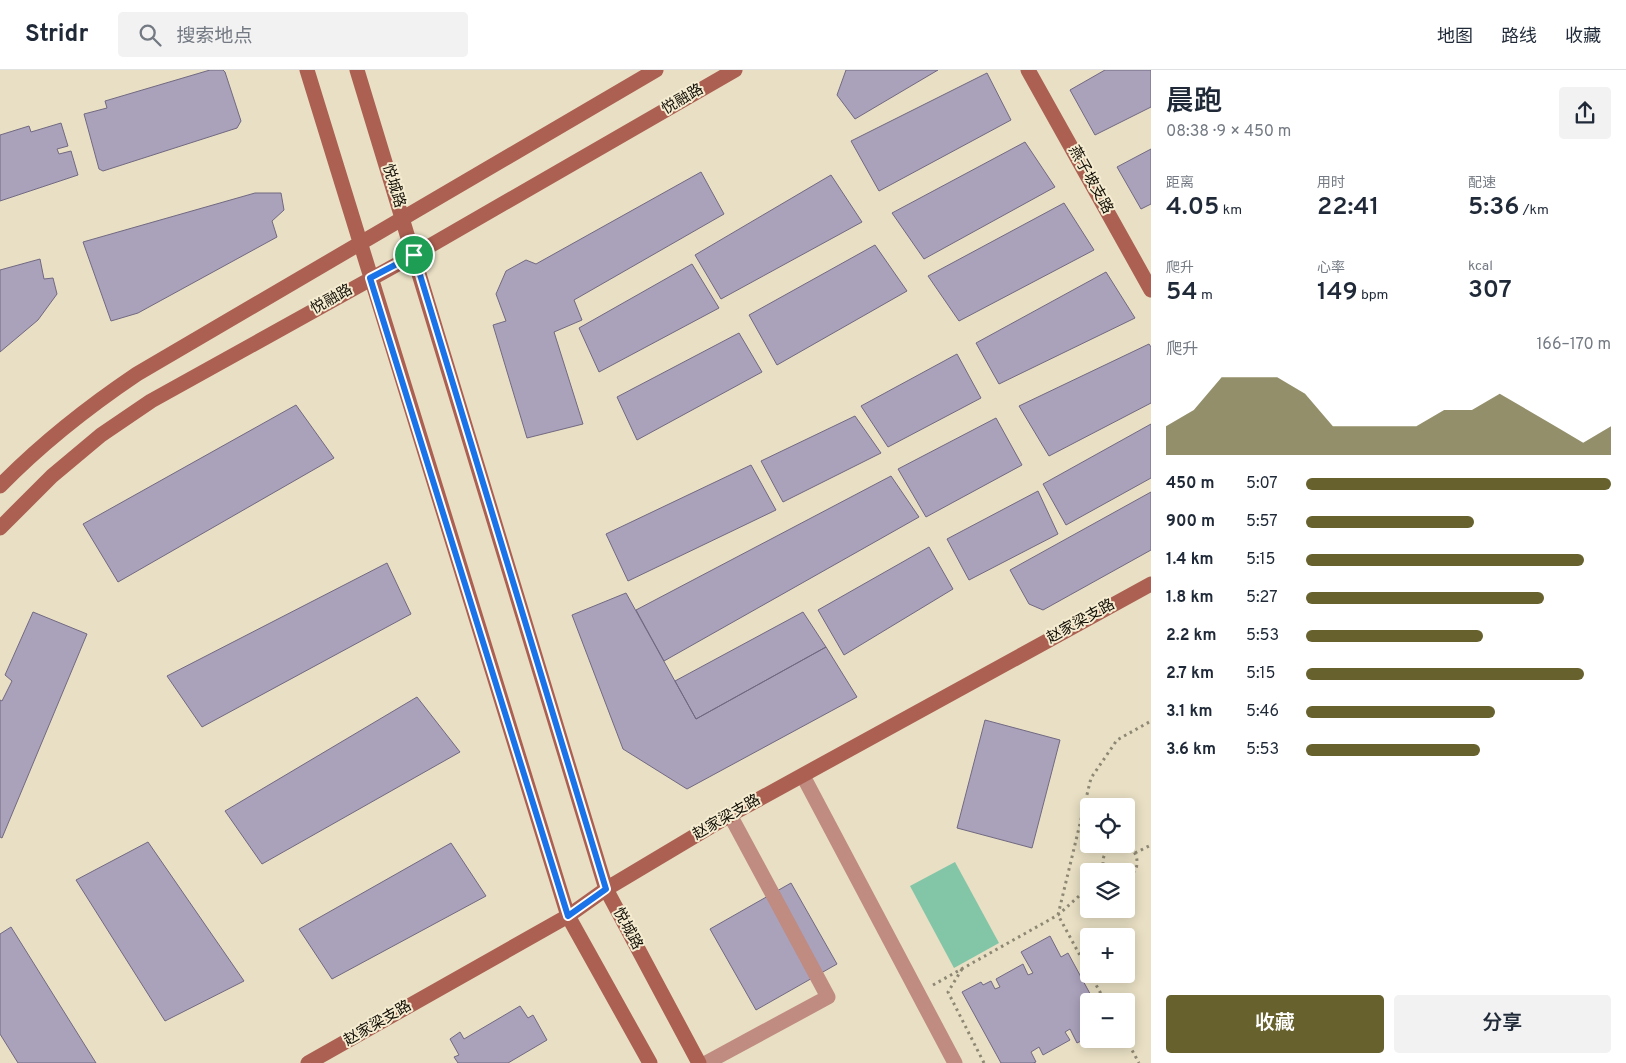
<!DOCTYPE html>
<html lang="zh">
<meta charset="utf-8">
<style>
:root{--surface:#fff;--page:#f2f2f3;--text:#1f2937;--muted:#747a83;--line:#e0e1e3;--accent:#67612d}
body{margin:0;font-family:Overpass,"Noto Sans SC",sans-serif;background:var(--page);color:var(--text);height:100vh;display:flex;flex-direction:column;font-size:19px;white-space:nowrap}
*{box-sizing:border-box;margin:0}
p{font-size:16px;color:var(--muted)}
.icon{flex:none;width:28px;height:28px;fill:none;stroke:currentColor;stroke-width:2;stroke-linecap:round;stroke-linejoin:round}
.map{position:relative;flex:1;overflow:hidden}
.sheet{display:flex;flex-direction:column;background:var(--surface);width:475px}
.sheet>*{flex:none}
.controls{position:absolute;left:1080px;top:728px;display:grid;gap:10px}
.controls a{display:grid;place-items:center;width:55px;height:55px;border-radius:5px;background:var(--surface);box-shadow:0 2px 12px #0003;font-size:25px}
.pin{position:absolute;display:grid;place-items:center;width:42px;height:42px;color:#fff;margin:-21px;border:2px solid #fff;border-radius:50%;box-shadow:0 1px 5px #0007}
.round{display:grid;place-items:center;flex:none;width:52px;height:52px;border-radius:5px;background:var(--page)}
.summary{display:flex;align-items:center;justify-content:space-between;height:85px;padding:0 15px}
h1{font-size:28px;font-weight:600;line-height:38px}
.metrics{display:grid;grid-template-columns:repeat(3,1fr);gap:8px;height:85px;padding:5px 15px}
.metrics div{display:grid;align-content:center}
.metrics b{font-size:25px;font-weight:600}
.metrics small{font-size:14px;font-weight:400}
.metrics p{font-size:14px}
.chart{height:140px;padding:10px 15px}
.chart p{display:flex;justify-content:space-between}
.chart svg{width:100%;height:90px;margin-top:5px;fill:var(--accent);opacity:.7}
.button{display:flex;gap:10px;margin-top:auto;padding:10px 15px}
.button a{flex:1;height:58px;border-radius:5px;background:var(--accent);color:#fff;font-size:20px;font-weight:600;line-height:58px;text-align:center}
.button a+a{background:var(--page);color:var(--text)}
ul{padding:0 15px;list-style:none;font-size:16px}
li{display:grid;grid-template-columns:80px 60px 1fr;align-items:center;height:38px}
li i{height:12px;border-radius:6px;background:var(--accent)}
header{display:flex;align-items:center;gap:30px;box-sizing:border-box;height:70px;padding:0 25px;background:var(--surface);border-bottom:1px solid var(--line)}
header strong{font-size:24px}
nav{display:flex;gap:28px;margin-inline-start:auto;font-size:18px}
.search{width:350px;height:45px;background:var(--page);display:flex;align-items:center;gap:12px;box-sizing:border-box;padding:0 18px;border-radius:5px;color:var(--muted);font-size:19px}
main{display:flex;flex:1;min-height:0}
.map>svg:first-child{display:block}
.green{fill:#83c6a7}
.building{fill:#aaa1bb;stroke:#716981}
.lines{fill:none;stroke-linecap:round;stroke-linejoin:round}
.path{stroke:#8d8773;stroke-width:3;stroke-dasharray:2.5 4;stroke-linecap:butt}
.street{stroke:#c08b80;stroke-width:15}
.secondary{stroke:#ac6051;stroke-width:15}
.route-casing{stroke:#fff;stroke-width:10}
.route{stroke:#1a73e8;stroke-width:6}
.labels{text-anchor:middle;dominant-baseline:central;stroke-width:4;stroke-linejoin:round;paint-order:stroke}
.street-label{font-size:15px;fill:#151108;stroke:#f5ecd1}
</style>
<header>
<strong>Stridr</strong>
<div class="search"><svg class="icon" aria-label="search" viewBox="0 0 24 24"><circle cx="10" cy="10" r="6"/><path d="M15 15l6 6"/></svg>搜索地点</div>
<nav><a>地图</a><a>路线</a><a>收藏</a></nav>
</header>
<main>
<div class="map">
<svg width="1151" height="993" viewBox="0 0 1151 993">
<rect width="100%" height="100%" fill="#e8dfc4"/>
<path class="green" d="M955,792l44,81 -45,25 -44,-82z"/>
<path class="building" d="M210,0h13l2,2 16,49 -4,7 -134,43 -4,-2 -15,-55 23,-6 -2,-7z
M846,0h92l-83,49 -18,-24z
M1105,0h46v37l-56,28 -25,-45z
M987,3l24,47 -132,71 -28,-50z
M61,53l7,23 -11,3 2,5 12,-3 7,24 -78,26v-66l29,-9 2,6z
M1025,72l30,45 -131,72 -32,-46z
M1151,79v55l-10,5 -24,-42z
M701,102l23,42 -150,86 8,20 -28,12 29,92 -56,14 -34,-113 13,-4 -10,-27 10,-23 20,-11 10,4z
M831,105l31,47 -141,77 -26,-44z
M255,123h26l3,17 -12,11 5,16 -139,76 -27,8 -28,-79z
M1064,133l30,47 -135,71 -31,-45z
M875,175l32,46 -130,74 -28,-50z
M40,189l4,20 9,-1 4,16 -19,26 -38,32v-82z
M692,194l27,44 -120,64 -20,-44z
M1106,202l29,46 -136,66 -23,-41z
M739,263l23,39 -125,68 -20,-43z
M1149,274l2,3v56l-102,53 -30,-50z
M957,284l24,44 -93,49 -27,-41z
M296,335l38,53 -216,124 -35,-58z
M855,346l26,37 -98,49 -22,-41z
M996,348l26,47 -96,52 -28,-48z
M1151,354v54l-85,47 -23,-41z
M751,395l25,45 -148,71 -22,-47z
M891,406l28,41 -255,144 -28,-51z
M1038,421l20,43 -89,46 -22,-41z
M1151,422v58l-108,60 -14,-6 -19,-34z
M929,477l24,42 -109,66 -26,-45z
M387,493l24,51 -209,113 -35,-51z
M626,523l70,126 130,-72 31,50 -170,92 -64,-40 -51,-134z
M33,542l54,22 -85,204 -2,-1v-137l2,1 10,-20 -7,-6z
M803,542l23,35 -130,72 -21,-38z
M417,627l43,55 -198,112 -37,-53z
M985,650l75,20 -28,108 -75,-20z
M148,772l96,139 -79,40 -89,-141z
M451,773l35,53 -154,83 -33,-50z
M791,813l46,81 -81,46 -46,-81z
M11,857l85,136h-78l-18,-29v-100z
M1050,866l11,21 7,-4 26,48h-5v36l-12,6 -7,-14 -5,3 5,8 -27,15 -4,-8 -8,5 5,10 -3,1h-32l-39,-71 19,-10 2,3 8,-4 4,8 5,-2 -4,-8 27,-15 5,11 5,-2 -12,-21z
M520,936l8,12 5,-3 14,25 -39,23h-50l-4,-6 5,-2 -9,-16 10,-7 4,7z"/>
<g class="lines">
<path class="path" d="M1135,783l16,-8
M1105,801c-12,-28 33,-36 32,-8 0,7 -5,12 -11,15
M962,899l-14,23 36,71
M1089,902l-31,-57 33,-137 26,-38 34,-19
M1090,904l15,27
M933,915l125,-70 31,-28
M1126,969l13,24"/>
<path class="street" d="M803,706l152,287
M706,993l122,-66 -98,-182"/>
<path class="secondary" d="M307,0l261,846 82,147
M357,0l249,819 93,174
M1028,0l123,220
M0,416c42,-43 88,-79 137,-112l519,-304
M0,458l52,-52 49,-41 50,-34 263,-146 321,-185
M308,993l260,-147 38,-27 124,-74 421,-231"/>
</g>
<g class="lines">
<defs>
<path id="route" d="M414,185l192,634 -38,27 -198,-638z"/>
</defs>
<use href="#route" class="route-casing"/>
<use href="#route" class="route"/>
</g>
<g class="labels">
<g class="street-label">
<text transform="translate(683 30) rotate(-30)">悦融路</text>
<text transform="translate(1090 110) rotate(61)">燕子坡支路</text>
<text transform="translate(393 116) rotate(73)">悦城路</text>
<text transform="translate(332 230) rotate(-29)">悦融路</text>
<text transform="translate(1081 552) rotate(-29)">赵家梁支路</text>
<text transform="translate(727 748) rotate(-30)">赵家梁支路</text>
<text transform="translate(627 859) rotate(62)">悦城路</text>
<text transform="translate(378 954) rotate(-30)">赵家梁支路</text>
</g>
</g>
</svg>
<div class="controls">
<a><svg class="icon" aria-label="locate" viewBox="0 0 24 24"><circle cx="12" cy="12" r="6"/><path d="M12 2v4M12 18v4M2 12h4M18 12h4"/></svg></a>
<a><svg class="icon" aria-label="layers" viewBox="0 0 24 24"><path d="M12 4l9 5-9 5-9-5zM3 14l9 5 9-5"/></svg></a>
<a>+</a>
<a>−</a>
</div>
<div class="pin" style="left:414px;top:185px;background:#1e9e55"><svg class="icon" aria-label="arrive" viewBox="0 0 24 24"><path d="M6 21V4h12l-3 4 3 4H6"/></svg></div>
</div>
<section class="sheet">
<div class="summary"><div><h1>晨跑</h1><p>08:38 · 9 × 450 m</p></div><a class="round"><svg class="icon" aria-label="share" viewBox="0 0 24 24"><path d="M12 15V3M7 8l5-5 5 5M5 13v7h14v-7"/></svg></a></div>
<div class="metrics">
<div><p>距离</p><b>4.05<small> km</small></b></div>
<div><p>用时</p><b>22:41</b></div>
<div><p>配速</p><b>5:36<small> /km</small></b></div>
</div>
<div class="metrics">
<div><p>爬升</p><b>54<small> m</small></b></div>
<div><p>心率</p><b>149<small> bpm</small></b></div>
<div><p>kcal</p><b>307</b></div>
</div>
<div class="chart"><p><span>爬升</span>166–170 m</p>
<svg viewBox="0 0 160 44" preserveAspectRatio="none"><path d="M0 44V30L10 22L20 6L30 6L40 6L50 14L60 30L70 30L80 30L90 30L100 22L110 22L120 14L130 22L140 30L150 38L160 30V44z"/></svg>
</div>
<ul>
<li><b>450 m</b>5:07<i style="width:100%"></i></li>
<li><b>900 m</b>5:57<i style="width:55%"></i></li>
<li><b>1.4 km</b>5:15<i style="width:91%"></i></li>
<li><b>1.8 km</b>5:27<i style="width:78%"></i></li>
<li><b>2.2 km</b>5:53<i style="width:58%"></i></li>
<li><b>2.7 km</b>5:15<i style="width:91%"></i></li>
<li><b>3.1 km</b>5:46<i style="width:62%"></i></li>
<li><b>3.6 km</b>5:53<i style="width:57%"></i></li>
</ul>
<div class="button"><a>收藏</a><a>分享</a></div>
</section>
</main>
